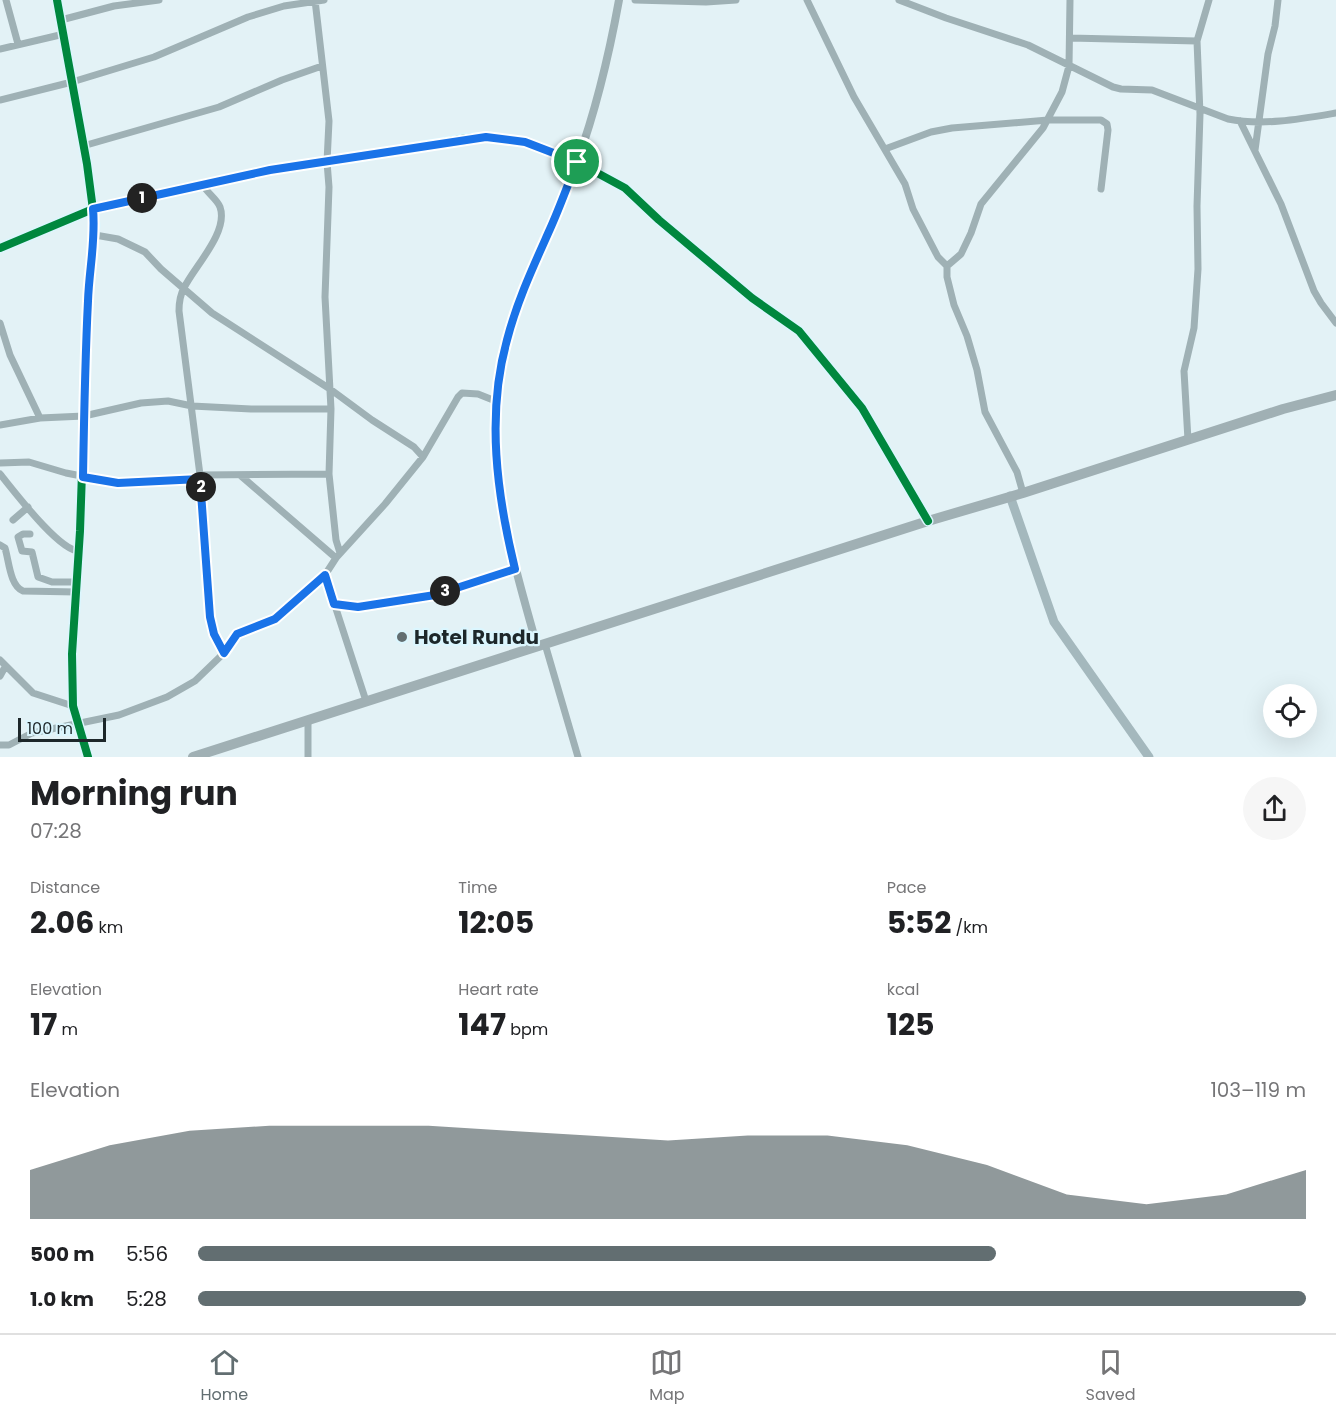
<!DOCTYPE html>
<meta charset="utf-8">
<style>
:root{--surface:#fff;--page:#f6f6f6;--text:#202124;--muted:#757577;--line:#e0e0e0;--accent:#626e71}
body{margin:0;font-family:Poppins,sans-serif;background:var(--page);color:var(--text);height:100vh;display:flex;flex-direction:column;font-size:22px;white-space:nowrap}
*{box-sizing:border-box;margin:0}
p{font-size:20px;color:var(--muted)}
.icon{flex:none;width:33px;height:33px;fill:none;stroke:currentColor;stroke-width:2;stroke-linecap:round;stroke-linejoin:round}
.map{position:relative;height:757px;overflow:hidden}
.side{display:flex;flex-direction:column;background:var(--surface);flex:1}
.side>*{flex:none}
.buttons{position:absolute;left:1263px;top:684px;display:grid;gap:12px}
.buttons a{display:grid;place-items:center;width:54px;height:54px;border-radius:50%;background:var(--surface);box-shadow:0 6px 24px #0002;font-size:30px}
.scale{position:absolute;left:18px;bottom:15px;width:88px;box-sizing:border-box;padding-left:6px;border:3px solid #1d272a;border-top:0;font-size:16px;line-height:21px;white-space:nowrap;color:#1d272a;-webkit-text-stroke:4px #dbf6fe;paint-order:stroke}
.pin{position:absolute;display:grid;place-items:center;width:51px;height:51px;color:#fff;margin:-26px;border:3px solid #fff;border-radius:50%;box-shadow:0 2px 6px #0007}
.km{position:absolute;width:30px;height:30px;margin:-15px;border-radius:50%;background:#222;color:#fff;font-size:16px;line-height:30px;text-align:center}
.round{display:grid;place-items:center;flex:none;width:63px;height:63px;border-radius:32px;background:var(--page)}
.summary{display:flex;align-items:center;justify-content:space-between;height:102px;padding:0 30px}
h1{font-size:33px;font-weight:700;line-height:45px}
.metrics{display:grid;grid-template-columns:repeat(3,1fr);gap:9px;height:102px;padding:6px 30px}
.metrics div{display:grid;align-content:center}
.metrics b{font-size:30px;font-weight:700}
.metrics small{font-size:16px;font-weight:400}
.metrics p{font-size:16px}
.chart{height:168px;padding:12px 30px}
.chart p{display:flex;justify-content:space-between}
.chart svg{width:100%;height:108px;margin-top:6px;fill:var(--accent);opacity:.7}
ul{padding:0 30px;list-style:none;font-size:20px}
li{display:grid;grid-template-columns:96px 72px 1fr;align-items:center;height:45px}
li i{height:15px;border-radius:8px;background:var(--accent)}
.tabs{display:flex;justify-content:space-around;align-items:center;height:84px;border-top:2px solid var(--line);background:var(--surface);font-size:16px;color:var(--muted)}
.tabs a{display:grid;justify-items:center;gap:3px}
.tabs .active{color:var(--accent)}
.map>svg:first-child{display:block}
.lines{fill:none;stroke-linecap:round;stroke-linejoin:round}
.minor{stroke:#9fb1b5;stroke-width:7}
.tertiary{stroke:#9fb1b5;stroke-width:8}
.secondary{stroke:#a4b8bd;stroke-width:9}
.trunk{stroke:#a0b0b4;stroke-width:10}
.cycleway-casing{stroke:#dbf6fe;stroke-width:11}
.cycleway{stroke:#00873e;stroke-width:8}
.route-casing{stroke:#fff;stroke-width:12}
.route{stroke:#1a73e8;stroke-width:8}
.poi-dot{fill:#626e71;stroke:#dbf6fe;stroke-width:2}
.labels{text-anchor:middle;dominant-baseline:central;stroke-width:4.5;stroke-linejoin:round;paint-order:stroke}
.poi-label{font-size:20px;font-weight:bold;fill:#1d272a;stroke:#dbf6fe;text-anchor:start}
</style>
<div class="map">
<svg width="1336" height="757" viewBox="0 0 1336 757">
<rect width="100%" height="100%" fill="#e3f2f6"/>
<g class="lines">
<path class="minor" d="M6,0l12,44
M57,0l30,164 8,61 -7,72 -8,234 -8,123 1,52 15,51
M315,0l14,121 -2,41 2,25 -4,110 6,112 -2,65 7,66 4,13
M635,0l71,2 30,-2
M807,0l47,97 51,87 8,25 25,48 9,9
M899,0l47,18 82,27 85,42 8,2 31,1 76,29c35,7 73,0 108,-6
M61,20l53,-14 45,-6
M1070,38l127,3
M0,49l64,-15
M0,100l72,-18 82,-25 94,-40 36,-11 40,-6
M1240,121l41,83 33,87 7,12 15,20
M83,146l136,-39 63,-27 40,-14
M885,149l46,-17 21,-4 96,-8h53l6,4 1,6 -7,59
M1255,150l13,-96 7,-28 3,-26
M203,185c4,8 14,14 17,22 9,25 -26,60 -36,81 -4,7 -5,15 -5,23l21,164 10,142 4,18 10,18
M95,235l23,4 27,13 16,17 51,44 118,76 42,31 42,27 9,10
M0,248l93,-39 177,-39 85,-12 112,-20 19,-1 40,5 51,20 48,26 34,32 93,78 47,33 63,77 66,113
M0,323l10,32 30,63
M0,425l40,-7 44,-2 57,-13 27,-2 24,5 59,3h80
M1188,440l-4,-69 10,-43 4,-59 -1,-63 3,-92 -3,-73 12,-41
M0,463l29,-1 37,11 52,10 82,-4
M0,474c14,17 59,77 79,77
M200,475l129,-1
M240,475l96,83
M1023,493l-6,-21 -32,-60 -8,-42 -10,-34 -13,-31 -7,-28v-11l14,-12 10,-21 10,-29 62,-76 19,-36 7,-26 1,-66
M13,520l15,-13
M30,534h-7l-5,3 4,14 10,1 6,25 14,5h25
M0,545l5,3c4,13 5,38 18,43l53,1
M325,575l41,126
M334,604l24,3 77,-12 80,-26
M545,644l33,113
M0,660l33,33 40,13
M0,676l5,-9
M0,745h9l23,-12 87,-18 48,-18 28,-16 29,-28 13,-19 38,-15 50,-44 11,-17 49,-54 38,-47 35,-60 4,-4 16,1 20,8
M308,757v-37"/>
<path class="tertiary" d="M537,646c-28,-99 -54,-186 -34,-289 12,-68 50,-130 74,-195 19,-52 32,-107 42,-162"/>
<path class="secondary" d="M1010,496l44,126 95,135"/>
<path class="trunk" d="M193,757l735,-236 95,-28 260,-84 53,-14"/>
<defs>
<path id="cycleway" d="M57,0l30,164 8,61 -7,72 -8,234 -8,123 1,52 15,51
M0,248l93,-39 177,-39 85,-12 112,-20 19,-1 40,5 51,20 48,26 34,32 93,78 47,33 63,77 66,113"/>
</defs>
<use href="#cycleway" class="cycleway-casing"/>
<use href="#cycleway" class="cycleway"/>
</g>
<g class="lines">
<defs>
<path id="route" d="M486,137l39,5 52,20c-9,22 -17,45 -27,67 -16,36 -33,72 -43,111 -21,75 -10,155 8,229l-80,26 -77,12 -24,-3 -9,-29 -50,44 -38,15 -13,19 -10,-19 -4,-17 -10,-138 -82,4 -35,-6c1,-59 2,-117 5,-176 1,-31 8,-61 5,-92l177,-39z"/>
</defs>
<use href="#route" class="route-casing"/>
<use href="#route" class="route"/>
</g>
<circle class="poi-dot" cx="402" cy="637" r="6"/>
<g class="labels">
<g class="poi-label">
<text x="414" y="637">Hotel Rundu</text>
</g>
</g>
</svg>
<div class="buttons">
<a><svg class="icon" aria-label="locate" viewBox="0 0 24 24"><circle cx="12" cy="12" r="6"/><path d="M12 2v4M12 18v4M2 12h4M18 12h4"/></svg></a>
</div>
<div class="scale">100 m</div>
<div class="pin" style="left:577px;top:162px;background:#1e9e55"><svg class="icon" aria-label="arrive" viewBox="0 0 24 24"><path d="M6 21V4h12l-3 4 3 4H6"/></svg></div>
<b class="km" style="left:142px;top:198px">1</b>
<b class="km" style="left:201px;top:487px">2</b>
<b class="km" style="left:445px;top:591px">3</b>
</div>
<section class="side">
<div class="summary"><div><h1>Morning run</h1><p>07:28</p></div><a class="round"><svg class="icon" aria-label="share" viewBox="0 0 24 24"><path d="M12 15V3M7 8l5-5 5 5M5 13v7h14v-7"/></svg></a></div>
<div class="metrics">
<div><p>Distance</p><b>2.06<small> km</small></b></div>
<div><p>Time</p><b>12:05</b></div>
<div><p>Pace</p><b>5:52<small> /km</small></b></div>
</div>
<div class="metrics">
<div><p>Elevation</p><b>17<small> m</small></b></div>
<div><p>Heart rate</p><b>147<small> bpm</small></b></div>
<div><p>kcal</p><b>125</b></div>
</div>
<div class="chart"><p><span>Elevation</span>103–119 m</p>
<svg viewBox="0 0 160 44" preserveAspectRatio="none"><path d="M0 44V24L10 14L20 8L30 6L40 6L50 6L60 8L70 10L80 12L90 10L100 10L110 14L120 22L130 34L140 38L150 34L160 24V44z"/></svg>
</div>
<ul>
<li><b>500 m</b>5:56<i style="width:72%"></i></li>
<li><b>1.0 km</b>5:28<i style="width:100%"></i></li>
</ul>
</section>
<nav class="tabs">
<a class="active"><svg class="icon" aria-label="home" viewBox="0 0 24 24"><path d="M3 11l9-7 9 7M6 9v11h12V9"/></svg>Home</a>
<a><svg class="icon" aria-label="map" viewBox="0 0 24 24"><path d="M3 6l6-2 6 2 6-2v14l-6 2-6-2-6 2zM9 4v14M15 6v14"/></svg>Map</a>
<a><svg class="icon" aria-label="saved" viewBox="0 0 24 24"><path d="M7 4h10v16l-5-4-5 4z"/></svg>Saved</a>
</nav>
